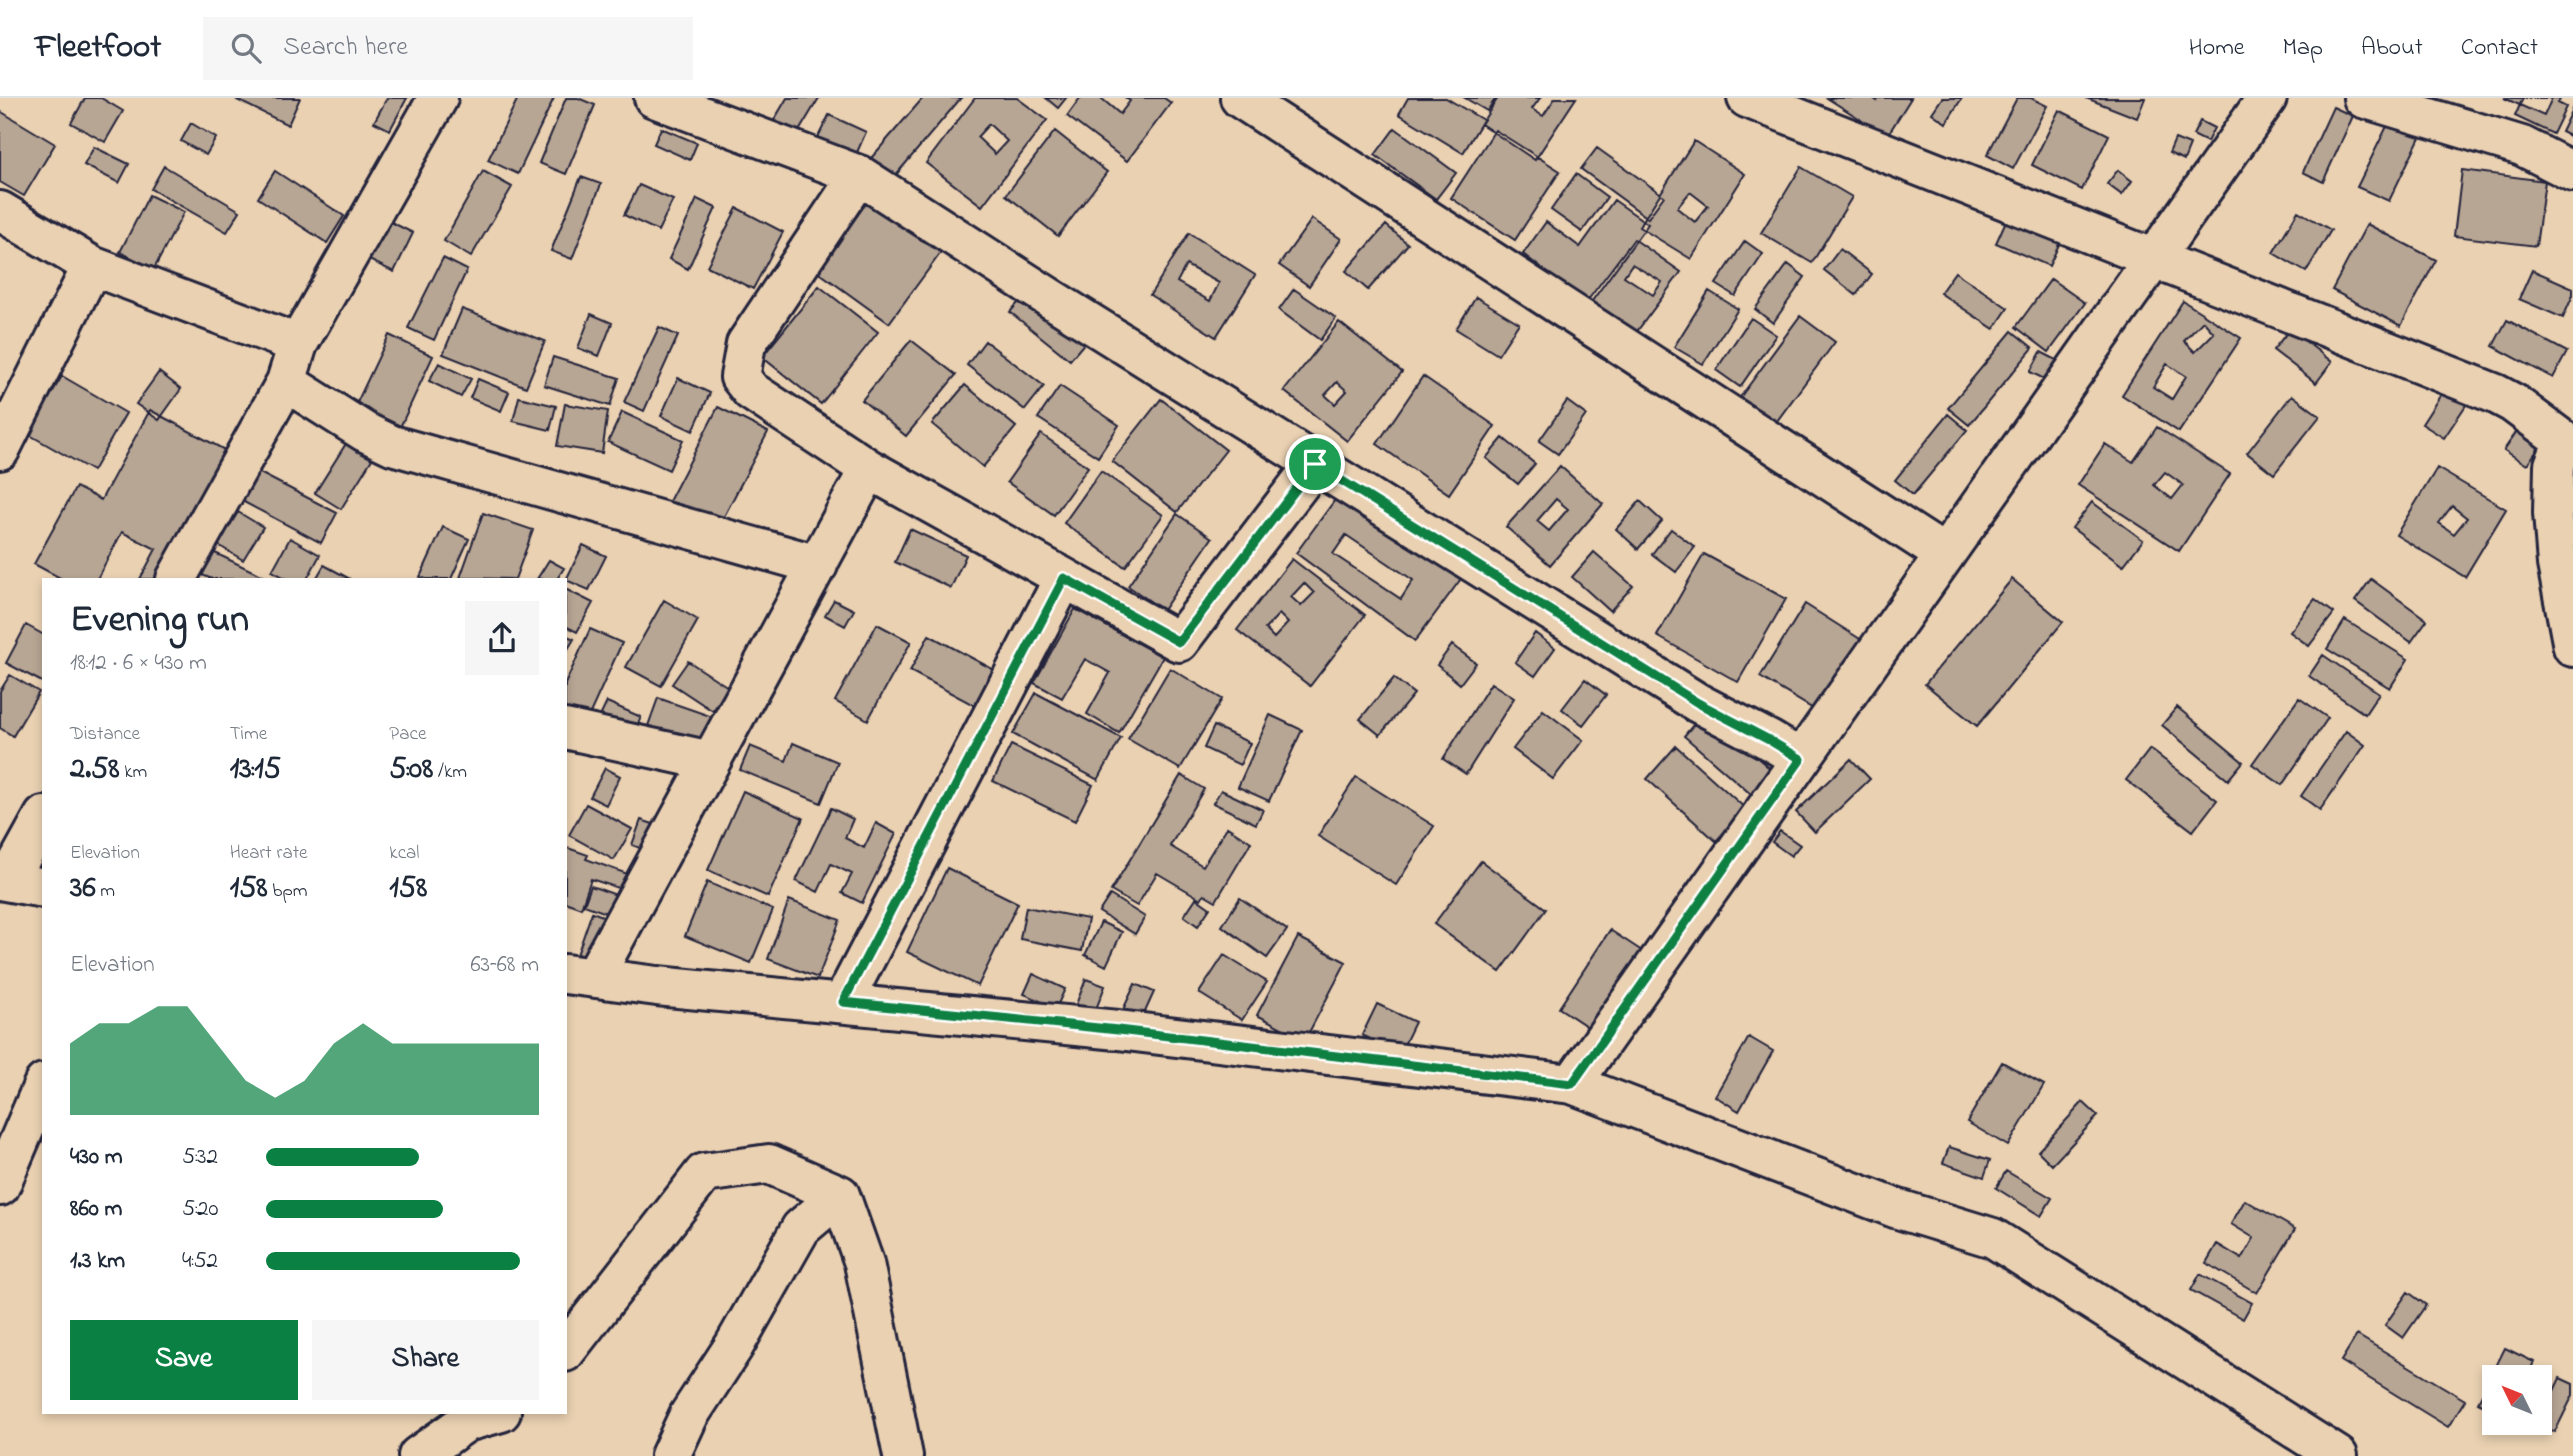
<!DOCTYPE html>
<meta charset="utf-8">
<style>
:root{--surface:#fff;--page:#f6f6f7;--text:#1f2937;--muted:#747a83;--line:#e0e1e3;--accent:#0b8043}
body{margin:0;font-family:"Indie Flower",sans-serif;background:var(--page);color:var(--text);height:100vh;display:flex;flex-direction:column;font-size:26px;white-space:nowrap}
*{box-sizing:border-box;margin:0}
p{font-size:23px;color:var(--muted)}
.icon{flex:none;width:38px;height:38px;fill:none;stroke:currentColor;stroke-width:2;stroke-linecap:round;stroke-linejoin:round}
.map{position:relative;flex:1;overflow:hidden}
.side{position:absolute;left:42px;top:480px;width:525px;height:836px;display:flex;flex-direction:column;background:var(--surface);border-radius:0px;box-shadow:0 4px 10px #0003}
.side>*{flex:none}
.needle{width:46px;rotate:313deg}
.tools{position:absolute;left:2482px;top:1267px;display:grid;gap:14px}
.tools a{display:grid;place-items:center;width:70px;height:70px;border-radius:0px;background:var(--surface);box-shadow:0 4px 10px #0003;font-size:35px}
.pin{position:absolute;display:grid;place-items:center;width:60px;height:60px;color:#fff;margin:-30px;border:4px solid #fff;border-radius:50%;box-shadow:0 2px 7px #0007}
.round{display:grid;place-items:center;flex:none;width:74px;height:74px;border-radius:0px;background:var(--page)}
.summary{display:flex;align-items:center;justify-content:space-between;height:119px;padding:0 28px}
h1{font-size:38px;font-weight:700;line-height:52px}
.stats{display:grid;grid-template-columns:repeat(3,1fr);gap:10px;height:119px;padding:7px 28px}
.stats div{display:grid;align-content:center}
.stats b{font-size:30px;font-weight:700}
.stats small{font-size:19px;font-weight:400}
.stats p{font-size:19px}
.chart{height:196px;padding:14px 28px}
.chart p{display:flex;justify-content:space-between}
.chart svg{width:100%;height:126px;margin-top:7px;fill:var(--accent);opacity:.7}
.primary-button{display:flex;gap:14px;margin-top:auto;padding:14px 28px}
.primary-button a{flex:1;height:80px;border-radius:0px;background:var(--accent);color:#fff;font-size:28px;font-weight:700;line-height:80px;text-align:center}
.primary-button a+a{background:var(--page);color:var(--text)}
ul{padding:0 28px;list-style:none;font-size:23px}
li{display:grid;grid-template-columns:112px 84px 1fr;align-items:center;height:52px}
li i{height:18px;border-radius:9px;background:var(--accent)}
header{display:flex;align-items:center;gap:42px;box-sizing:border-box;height:98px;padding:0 35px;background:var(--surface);border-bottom:2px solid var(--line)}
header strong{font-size:33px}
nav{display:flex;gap:38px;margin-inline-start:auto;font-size:24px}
.search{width:490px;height:63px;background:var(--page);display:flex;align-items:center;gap:18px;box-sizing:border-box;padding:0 24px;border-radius:0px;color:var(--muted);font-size:26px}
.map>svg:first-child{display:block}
.building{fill:#b8a694;stroke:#22223b;stroke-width:2;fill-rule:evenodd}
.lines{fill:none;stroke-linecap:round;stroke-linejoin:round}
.minor-casing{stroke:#22223b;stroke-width:44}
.minor{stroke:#ead1b2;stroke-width:38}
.route-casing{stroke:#fff;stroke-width:14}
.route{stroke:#0b8043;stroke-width:9}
</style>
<header>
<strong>Fleetfoot</strong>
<div class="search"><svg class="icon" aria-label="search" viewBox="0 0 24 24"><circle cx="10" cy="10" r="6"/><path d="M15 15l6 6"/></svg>Search here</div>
<nav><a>Home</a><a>Map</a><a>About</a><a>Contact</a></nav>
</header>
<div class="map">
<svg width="2573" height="1358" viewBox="0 0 2573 1358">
<rect width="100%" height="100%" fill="#ead1b2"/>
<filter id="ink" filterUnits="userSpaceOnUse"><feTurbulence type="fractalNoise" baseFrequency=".0143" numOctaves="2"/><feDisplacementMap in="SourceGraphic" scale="14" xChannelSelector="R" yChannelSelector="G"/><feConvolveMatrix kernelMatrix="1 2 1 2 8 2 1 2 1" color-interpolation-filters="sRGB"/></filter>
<g filter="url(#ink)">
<path class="building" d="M85,0h16l22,13 -18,31 -34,-19z
M238,0h62l-12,27 -51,-25z
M387,0h20l-17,32 -16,-8z
M518,0h36l-36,76 -30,-14z
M566,0h12l17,7 -29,69 -27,-11z
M787,0h32l-26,43 -23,-14z
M923,0h38l-72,85 -23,-19z
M975,0h42l30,22 -65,86 -56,-43zM989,26l18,17 -12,13 -18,-17z
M1046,0h20l-8,10z
M1080,0h21l19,16 10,-13 -4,-3h38l7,5 -44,58 -60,-45z
M1408,0h38l37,22 -20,33 -64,-39z
M1465,0h31l-9,13z
M1498,0h42l-8,11 11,7 12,-18h21l-41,62 -54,-36z
M1827,0h46l4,3 2,-3h32l-24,38z
M1942,0h20l-16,25 -14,-10z
M2017,0h14l16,8 -34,63 -26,-14z
M2086,0h59l-8,20z
M2504,0h48l-8,18z
M2523,0h38l-3,5 8,4 -13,27 -38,-18z
M2333,9l20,9 -30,66 -20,-10z
M2573,9v31l-12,-6z
M2059,12l50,25 -27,55 -50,-25z
M0,13l55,33 -31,52 -24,-14z
M829,17l37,17 -11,25 -38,-18z
M2390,22l31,15 -32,66 -32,-14z
M2200,23l14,7 -7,14 -14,-7z
M191,25l25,15 -10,17 -25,-14z
M661,30l36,15 -7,17 -36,-16z
M1395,30l61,45 -20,26 -61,-44z
M1495,32l65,41 -45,69 -64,-42z
M1055,33l52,41 -49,64 -52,-41z
M2175,41l15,6 -6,15 -15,-7z
M1694,43l51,33 -54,85 -52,-32zM1690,94l18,14 -13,16 -18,-14z
M94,49l35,17 -10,19 -35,-18z
M1597,50l67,48 -16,22 -67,-49z
M164,68l76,45 -13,21 -76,-43z
M1801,69l51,30 -40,66 -51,-30z
M2118,72l14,11 -10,14 -15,-11z
M2462,72l83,11 -9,65 -82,-10z
M275,73l69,45 -17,27 -69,-45z
M483,73l29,16 -41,70 -27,-16z
M1576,76l31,23 -25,35 -31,-22z
M581,79l20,7 -29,75 -21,-8z
M639,87l34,15 -15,31 -34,-16z
M149,97l35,17 -30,57 -34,-17z
M870,100l72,53 -53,72 -72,-52z
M697,101l19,9 -28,61 -19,-10z
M1614,102l34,24 -59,81 -66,-51 23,-32 34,25z
M737,110l46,24 -30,57 -46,-23z
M2298,113l33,19 -25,42 -33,-19z
M2009,116l53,24 -13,28 -53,-23z
M1312,121l29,20 -32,47 -30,-21z
M389,123l24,12 -19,39 -25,-12z
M2367,126l69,36 -35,66 -69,-36z
M1386,127l22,19 -40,46 -22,-19z
M1189,135l66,42 -39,62 -66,-42zM1186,167l33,18 -9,18 -33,-19z
M1634,141l47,33 -49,66 -47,-34zM1632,166l30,18 -9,13 -29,-19z
M1745,143l18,13 -28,42 -19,-12z
M1840,151l32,25 -16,21 -32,-25z
M443,160l24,12 -33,70 -26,-12z
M1788,166l17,13 -32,46 -18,-14z
M2532,172l41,18v7l-10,23 -44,-19z
M1955,174l53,36 -14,21 -54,-36z
M2051,181l34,24 -36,49 -33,-25z
M819,188l59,46 -57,72 -59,-47z
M1294,191l42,29 -16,22 -41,-30z
M1709,193l29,18 -35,55 -29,-17z
M1027,195l60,47 -17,20 -60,-48z
M1476,199l43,26 -21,32 -42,-26z
M2183,203l58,37 -62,94 -57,-37zM2203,223l11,12 -19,19 -11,-11zM2167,266l19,12 -14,23 -19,-12z
M462,211l83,32 -19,46 -83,-33z
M591,216l21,9 -13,33 -21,-8z
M1800,218l35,26 -64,87 -35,-26z
M1751,220l25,17 -36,52 -24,-17z
M2507,222l60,32 -14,26 -60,-32z
M1339,224l63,50 -55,69 -63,-50zM1337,284l10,9 -12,13 -10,-9z
M659,229l19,9 -34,75 -20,-9z
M2290,231l42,33 -16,21 -43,-33z
M2012,233l21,17 -64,77 -21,-17z
M389,237l44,21 -36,78 -45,-21z
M911,242l45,35 -50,61 -44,-36z
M985,243l59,45 -19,24 -58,-45z
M2041,254l41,21 -9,20 -43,-21z
M553,259l66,21 -9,28 -66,-21z
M439,265l32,16 -10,18 -32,-16z
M159,274l22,17 -22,31 -23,-16z
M62,278l64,37 -33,58 -65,-37z
M1423,278l72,50 -46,68 -72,-50z
M678,280l32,15 -17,38 -32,-15z
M478,281l31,13 -8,19 -31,-13z
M965,287l51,42 -33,40 -51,-43z
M1060,288l59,39 -21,32 -60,-39z
M2445,290l23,14 -24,36 -22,-14z
M2292,297l28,21 -46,58 -27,-21z
M519,299l37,9 -6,24 -37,-9z
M1161,301l65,51 -49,62 -65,-51z
M1567,303l19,14 -28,39 -19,-13z
M565,306l43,7 -6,42 -45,-7z
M718,309l50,25 -52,100 -50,-25z
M150,312l84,45 -66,124h-28l16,-30 -34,-17 -25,47h-35l-28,-15 42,-77 25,13z
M622,314l61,28 -14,30 -61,-28z
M1948,316l19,16 -54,65 -18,-15z
M2157,329l73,47 -51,77 -101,-66 27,-41 28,18zM2165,374l18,13 -11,14 -18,-14z
M2517,333l23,15 -13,19 -23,-15z
M1041,336l47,33 -34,48 -47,-33z
M1503,340l32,26 -17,20 -32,-26z
M347,344l25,17 -31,50 -26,-16z
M1560,368l43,38 -53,61 -44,-38zM1556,401l12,10 -19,22 -12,-10z
M2437,370l69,41 -41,68 -69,-42zM2452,408l15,12 -13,16 -15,-11z
M256,373l81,42 -16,30 -81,-43z
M1101,373l62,44 -38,52 -61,-44z
M1343,391l120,87 -48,65 -119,-88zM1346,437l67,45 -12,19 -68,-45z
M1640,403l22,20 -24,28 -22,-20z
M2092,404l51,38 -20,26 -51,-38z
M238,414l25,15 -20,33 -25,-15z
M483,415l50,17 -18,49 -55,-1z
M1177,416l35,24 -49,72 -35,-24z
M443,429l26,12 -18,40h-25l-6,-2z
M910,431l56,26 -15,33 -56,-26z
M1671,431l24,18 -19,25 -24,-18z
M290,440l30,17 -13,24h-20l-15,-8z
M583,447l23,11 -17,34 -23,-10z
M213,454l56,27h-57l-10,-4z
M1594,454l39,34 -23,25 -38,-34z
M1704,456l82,45 -48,83 -81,-46z
M1292,461l73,56 -55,71 -73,-56zM1304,485l10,10 -13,13 -10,-9zM1279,516l9,9 -14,15 -9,-9z
M549,462l15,8 -7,11h-20z
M324,467l26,14h-34z
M2012,481l51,43 -86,104 -52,-42z
M2371,481l56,41 -16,22 -56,-41z
M565,491l28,14 -16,29 -12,-6z
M2315,501l19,14 -25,33 -19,-14z
M664,502l34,20 -37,66 -35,-19z
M834,502l20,10 -9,16 -20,-11z
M1805,506l74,47 -44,71 -75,-45z
M1075,511l88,48 -44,76 -32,-19 23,-41 -25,-14 -23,39 -28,-15z
M2345,522l63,39 -18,29 -63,-39z
M877,526l34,18 -43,78 -33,-19z
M26,527l18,10v48l-38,-20z
M590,531l32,14 -35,77 -22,-10v-26z
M1535,535l20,15 -20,28 -20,-14z
M565,537l9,4 -9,15z
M929,537l69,37 -19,36 -69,-37z
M1452,547l24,18 -16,21 -23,-19z
M2323,557l56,38 -14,21 -56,-38z
M688,563l40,26 -15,24 -41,-27z
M1170,570l52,31 -42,70 -52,-30z
M10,577l29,17 -26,44 -13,-8v-37z
M1394,580l20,16 -34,41 -20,-16z
M1585,581l21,16 -23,30 -21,-16z
M1491,585l23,15 -48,76 -23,-15z
M1036,595l85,45 -23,42 -85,-46z
M658,600l55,19 -15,42 -55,-19z
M2299,600l29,20 -46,67 -30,-21z
M607,604l34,15 -10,22 -34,-16z
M2177,609l66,55 -15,18 -66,-55z
M1543,612l40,30 -30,39 -40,-30z
M1704,614l70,60 -21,24 -69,-60z
M1270,617l32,15 -33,71 -31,-14z
M1214,628l36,17 -10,22 -36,-17z
M2346,633l19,14 -45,65 -19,-14z
M793,645l45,19 -17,41 -81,-33 10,-24 36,15z
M1011,647l82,40 -18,36 -82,-40z
M1676,648l70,63 -30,32 -69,-62z
M2150,651l67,51 -24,31 -67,-51z
M1851,661l19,20 -55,53 -19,-20z
M605,670l15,8 -14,29 -16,-8z
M1181,677l23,14 -34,57 33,20 24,-39 24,15 -35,59 -12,-7 -3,5 -44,-26 -20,33 -26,-15z
M1356,679l78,49 -38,59 -78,-49z
M1221,692l42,20 -7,14 -43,-21z
M743,693l60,27 -35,79 -60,-27z
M586,706l46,25 -18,31 -45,-25z
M831,710l22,11 -8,19 19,10 12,-25 20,11 -34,69 -20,-10 10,-19 -21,-10 -13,28 -22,-11z
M641,722l18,6 -9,26 -18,-7z
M1780,733l20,14 -9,11 -19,-14z
M565,749l23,8 -2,4 47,17 -6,15 -36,-12 -10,29 -16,-6z
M1481,763l65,48 -46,63 -66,-48z
M947,770l71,35 -40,83 -71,-34z
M707,784l66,28 -22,53 -66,-27z
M591,788l28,10 -7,19 -28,-10z
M1110,797l35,22 -10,17 -36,-22z
M1196,800l14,10 -12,18 -14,-10z
M1240,800l47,32 -20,28 -45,-32z
M789,802l51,20 -22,58 -50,-19z
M1026,809l62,12 -6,32 -62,-12z
M592,814l24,9 -15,43 -24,-9z
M1101,824l21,10 -16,34 -21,-11z
M1610,832l41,27 -51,78 -41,-27z
M1298,839l48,25 -41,78 -48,-25z
M1224,857l43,27 -25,38 -43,-27z
M1033,876l32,15 -9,19 -32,-14z
M1086,881l19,7 -11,28 -19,-7z
M1135,886l19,8 -14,31 -19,-9z
M1377,906l38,18 -15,31 -38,-18z
M1749,939l24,14 -34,60 -24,-15z
M2002,964l42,23 -36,61 -41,-24z
M2083,1004l15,14 -46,49 -14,-14z
M1949,1049l41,13 -6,17 -41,-14z
M2006,1073l46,27 -11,18 -45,-28z
M2245,1102l50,29 -38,64 -51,-30 11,-19 25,15 12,-21 -23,-14z
M2200,1176l52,29 -9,16 -52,-29z
M2408,1194l18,13 -23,33 -18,-13z
M2357,1237l108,65 -17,27 -107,-66z
M2505,1250l29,14 -7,15h-33v33l-16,-8z
M2560,1280l13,6v11l-18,37 -17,-8z"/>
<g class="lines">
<defs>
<path id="minor" d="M654,0l205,77 -113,169 -6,33 11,14 118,78 310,173 136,-178
M1240,0l705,457
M1747,0l749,296 17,9 51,38 -10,24 -1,48 4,51 16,83
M2363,0l159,48 51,26
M859,77l191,123 648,405 71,37 32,19
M0,113l92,55 206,78
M286,284l79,50 27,13 426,120
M0,352l92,-184
M176,481l110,-197 12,-38 140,-246
M565,631l146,32
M0,782l44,8
M8,783l36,-65
M565,876l92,12 461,44 454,54 323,124 98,30 345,218
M594,879l275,-508
M843,904l221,-424
M1572,986l695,-986
M0,1088l44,-103
M565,1254l139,-179 65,-9 71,31 24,68 39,193
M418,1358l48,-34 35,-10
M670,1358l19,-41 45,-69 67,-118 39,-33"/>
</defs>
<use href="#minor" class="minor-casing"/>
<use href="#minor" class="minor"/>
</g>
</g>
<g class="lines" filter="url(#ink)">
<defs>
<path id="route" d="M1315,366l383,239 71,37 32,19 -229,325 -454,-54 -275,-28 221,-424 115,64z"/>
</defs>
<use href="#route" class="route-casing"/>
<use href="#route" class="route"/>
</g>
</svg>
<div class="tools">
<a><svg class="needle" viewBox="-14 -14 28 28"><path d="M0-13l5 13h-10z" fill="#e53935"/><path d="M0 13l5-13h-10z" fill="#747a83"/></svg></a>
</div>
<div class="pin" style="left:1315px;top:366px;background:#1e9e55"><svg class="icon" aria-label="arrive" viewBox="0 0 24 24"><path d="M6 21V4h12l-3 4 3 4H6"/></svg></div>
<section class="side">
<div class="summary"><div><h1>Evening run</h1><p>18:12 · 6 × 430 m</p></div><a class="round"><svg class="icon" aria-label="share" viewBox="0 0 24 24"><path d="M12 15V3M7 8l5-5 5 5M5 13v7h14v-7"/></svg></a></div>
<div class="stats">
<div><p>Distance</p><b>2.58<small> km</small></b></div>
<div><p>Time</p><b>13:15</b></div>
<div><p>Pace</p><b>5:08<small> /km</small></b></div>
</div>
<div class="stats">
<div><p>Elevation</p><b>36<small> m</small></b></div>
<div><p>Heart rate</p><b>158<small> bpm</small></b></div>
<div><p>kcal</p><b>158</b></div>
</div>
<div class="chart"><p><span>Elevation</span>63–68 m</p>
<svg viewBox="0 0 160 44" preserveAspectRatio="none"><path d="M0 44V19L10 12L20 12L30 6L40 6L50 19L60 32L70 38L80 32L90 19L100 12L110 19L120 19L130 19L140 19L150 19L160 19V44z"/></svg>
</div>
<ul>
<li><b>430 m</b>5:32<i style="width:56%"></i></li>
<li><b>860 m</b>5:20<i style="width:65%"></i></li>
<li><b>1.3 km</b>4:52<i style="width:93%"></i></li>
</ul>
<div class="primary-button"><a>Save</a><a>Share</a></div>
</section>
</div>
